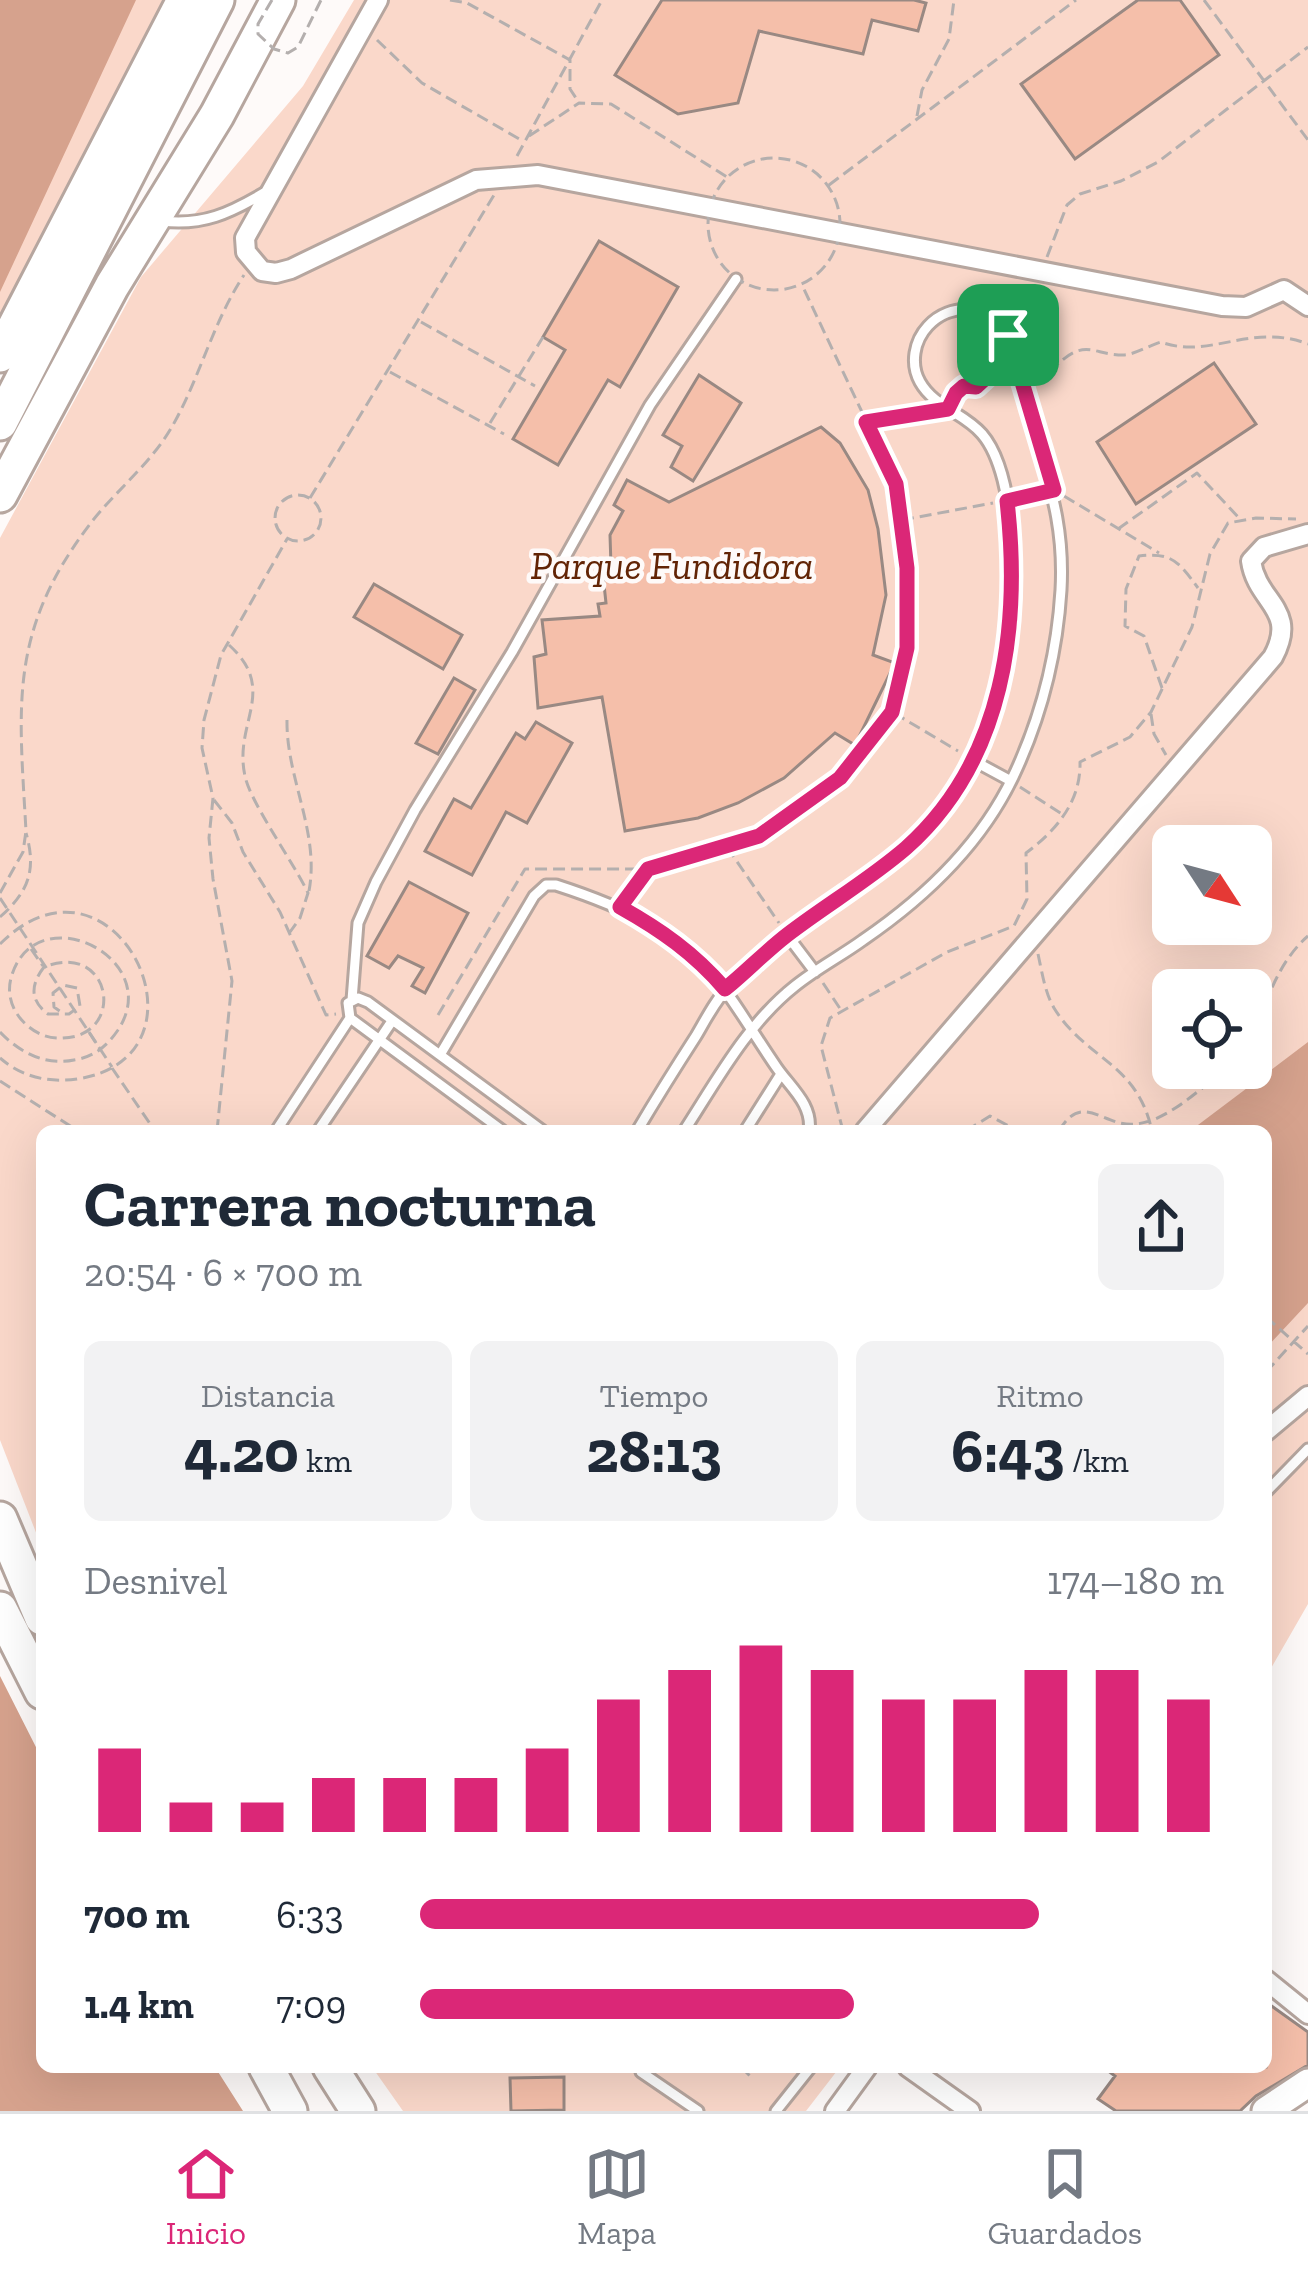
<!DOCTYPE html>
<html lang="es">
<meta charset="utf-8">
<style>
:root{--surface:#fff;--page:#f2f2f3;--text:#1f2937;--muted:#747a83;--line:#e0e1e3;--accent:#db2777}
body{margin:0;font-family:"Zilla Slab",serif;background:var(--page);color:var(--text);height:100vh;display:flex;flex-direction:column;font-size:45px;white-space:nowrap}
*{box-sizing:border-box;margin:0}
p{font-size:39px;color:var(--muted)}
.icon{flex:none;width:66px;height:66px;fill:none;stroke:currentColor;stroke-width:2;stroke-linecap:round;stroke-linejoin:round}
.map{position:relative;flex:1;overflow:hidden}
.panel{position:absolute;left:36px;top:1125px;width:1236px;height:948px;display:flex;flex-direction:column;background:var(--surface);border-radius:18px;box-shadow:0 12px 48px #0002}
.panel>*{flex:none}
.needle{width:78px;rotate:126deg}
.controls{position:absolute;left:1152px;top:825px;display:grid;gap:24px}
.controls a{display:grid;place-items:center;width:120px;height:120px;border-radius:18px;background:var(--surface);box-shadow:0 12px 48px #0002;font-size:60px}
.pin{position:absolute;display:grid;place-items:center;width:102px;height:102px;color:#fff;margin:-51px;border-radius:24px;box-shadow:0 6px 18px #0006}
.round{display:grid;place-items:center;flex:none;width:126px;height:126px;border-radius:18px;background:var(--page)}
.summary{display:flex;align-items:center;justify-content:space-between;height:204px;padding:0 48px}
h1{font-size:66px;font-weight:700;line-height:90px}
.figures{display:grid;grid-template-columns:repeat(3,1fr);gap:18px;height:204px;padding:12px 48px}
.figures div{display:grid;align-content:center;border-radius:18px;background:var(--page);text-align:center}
.figures b{font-size:60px;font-weight:700}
.figures small{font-size:33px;font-weight:400}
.figures p{font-size:33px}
.chart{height:336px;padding:24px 48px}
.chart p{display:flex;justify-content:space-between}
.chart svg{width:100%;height:216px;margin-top:12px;stroke:var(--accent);stroke-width:6}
ul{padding:0 48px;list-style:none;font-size:39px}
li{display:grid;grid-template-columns:192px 144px 1fr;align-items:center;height:90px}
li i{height:30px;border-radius:15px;background:var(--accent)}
.dock{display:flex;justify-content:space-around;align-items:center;height:168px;border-top:3px solid var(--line);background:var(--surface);font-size:33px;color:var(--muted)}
.dock a{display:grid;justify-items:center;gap:6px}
.dock .active{color:var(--accent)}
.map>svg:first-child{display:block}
.green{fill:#fad8ca;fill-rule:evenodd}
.water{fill:#d6a28d}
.building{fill:#f5bfaa;stroke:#998983;stroke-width:3}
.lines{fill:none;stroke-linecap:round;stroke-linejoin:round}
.lane-casing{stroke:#b6a69f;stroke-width:15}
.street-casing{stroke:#b6a69f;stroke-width:24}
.primary-casing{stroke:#b6a69f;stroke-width:33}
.highway-casing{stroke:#b6a69f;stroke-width:39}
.path{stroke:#b4afae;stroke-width:3;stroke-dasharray:12 6;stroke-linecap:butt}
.lane{stroke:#fff;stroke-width:9}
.street{stroke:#fff;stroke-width:18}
.primary{stroke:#fff;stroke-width:27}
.highway{stroke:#fff;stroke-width:33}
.path-bridge{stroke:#b4afae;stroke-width:3;stroke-dasharray:12 6;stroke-linecap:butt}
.route-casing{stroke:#fff;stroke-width:24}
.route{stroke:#db2777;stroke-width:15}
.labels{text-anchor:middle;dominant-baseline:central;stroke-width:9;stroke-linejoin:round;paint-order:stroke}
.park-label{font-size:39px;font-style:italic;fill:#622405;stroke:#fefaf9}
</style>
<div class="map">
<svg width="1308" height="2111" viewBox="0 0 1308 2111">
<rect width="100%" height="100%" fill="#fefaf9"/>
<path class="green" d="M0,0h175l-175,329z
M354,0h954v1604l-42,73v-546h-1224v417l-42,-108v-902l141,-261 162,-191zM1173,846h78v78h-78zM1173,990h78v78h-78z
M372,2067h468l-34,44h-403z"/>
<path class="water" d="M0,0h136l-136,292z
M1308,1042v261l-42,45v-217h-76z
M0,1676l42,83v308h173l28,44h-243z"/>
<path class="building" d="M662,0h252l12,3 -8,28 -46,-11 -9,34 -104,-23 -21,72 -60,11 -63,-39z
M1138,0h42l39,55 -144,104 -54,-75z
M599,241l79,46 -58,100 -12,-7 -50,85 -45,-26 52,-89 -22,-13z
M1214,363l42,61 -120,80 -39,-62z
M699,375l42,28 -48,78 -22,-14 11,-21 -19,-11z
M821,427l19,16 28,47 10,39 8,66 -13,60 22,8 -40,82 -20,-12 -51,45 -46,25 -40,15 -73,13 -23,-134 -64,11 -4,-51 12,-3 -4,-34 58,-4 -2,-12 8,-1 -4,-37h9l-1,-31 13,-24 -9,-6 13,-25 42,22z
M374,584l88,51 -19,34 -89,-52z
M454,678l21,12 -37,64 -22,-11z
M536,722l36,21 -45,80 -21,-11 -34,63 -47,-24 29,-52 17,9 45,-75 9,6z
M409,882l59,31 -43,80 -13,-7 11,-18 -25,-12 -9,12 -22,-12z
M1266,2002l42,30v33l-52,31 -16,15h-124l-18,-12 17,-23 -12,-9h163z
M564,2077v33l-53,1 -1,-33z"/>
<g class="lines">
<defs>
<path id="lane" d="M162,221c41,5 68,-8 102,-28
M1007,501l47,-11
M974,761l37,20
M787,935l28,37
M352,1000l6,-77 18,-41 39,-72 97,-158 138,-247 86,-126
M440,1055l94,-159 12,-11h10c65,21 128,48 169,105 18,25 34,52 52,78 14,20 36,37 32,63
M276,1131l74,-113
M318,1131l74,-110
M503,1131l-153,-113 -2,-15 10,-5 10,4 175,129
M637,1131c19,-32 39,-64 59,-95 10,-17 20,-37 34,-51 54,-52 121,-87 176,-138 54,-49 85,-115 100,-185 12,-55 13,-185 -24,-228 -18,-21 -48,-27 -62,-52 -10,-18 -6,-41 8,-56 22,-24 61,-22 78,7 13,22 17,54 23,78 17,66 36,108 32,179 -4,65 -20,128 -48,187 -32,67 -90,122 -150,163 -22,16 -47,29 -68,46 -48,38 -78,94 -111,145
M745,1131l36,-57
M1266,1492l42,-43
M641,2072l57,39
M776,2111l35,-44"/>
<path id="street" d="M378,0l-133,238 1,14 16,19 14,2 15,-4 185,-89 62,-5 684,131 24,1 38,-17 24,16
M865,1131l408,-474c26,-48 -16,-54 -22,-96l13,-14 44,-13
M1266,1431l42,-35
M1266,1980l42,34
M908,2067l62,44
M835,2111l32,-44"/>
<path id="primary" d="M1266,2111l42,-28"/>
<path id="highway" d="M0,355l184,-355
M0,423l217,-423
M0,495l112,-209 105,-171 61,-115
M0,1519l42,99
M0,1609l42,83
M266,2067l24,44
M330,2067l28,44"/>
</defs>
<use href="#lane" class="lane-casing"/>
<use href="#street" class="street-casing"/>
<use href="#primary" class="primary-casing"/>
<use href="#highway" class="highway-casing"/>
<path class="path" d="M450,0l17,3 103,57v29l8,12
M1204,0l104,140
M377,40l45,43 99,57
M917,116l5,-26 27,-51 5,-39
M529,136l50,-33 32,1 116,73
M517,156l85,-156
M708 224a66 66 0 1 1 132 0a66 66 0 1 1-132 0Z
M829,185l247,-185
M1047,257l20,-52 13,-11 41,-13 37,-19 150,-115
M1017,321l9,-10 9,-23
M421,322l114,64
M1029,359l29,5c28,-26 35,-9 65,-9 11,0 27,-10 38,-13 48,18 90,-20 147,2
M390,372l114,62
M954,396l10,-10 12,1 26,-24
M868,422l61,-10
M490,423l53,-86
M275 518a23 23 0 1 1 46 0a23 23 0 1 1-46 0Z
M1064,496l95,57
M310,498l184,-303
M902,520l91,-17
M1118,529l79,-56 43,46
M229,645c50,45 4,78 16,131 5,26 49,87 63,117l-8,25 -10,14
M1162,688l-18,-52 -19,-10 1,-37 13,-33c33,-4 40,6 59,32
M894,713l64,38
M1151,714l3,20 12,21
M287,720c-1,58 33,112 22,171
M1020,787l42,27
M214,800l18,23 11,29 37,60 46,103 10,-1
M727,847l52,76
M0,893l23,-41 3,-21c-7,-126 -18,-199 64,-307 26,-34 61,-60 83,-99 27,-48 40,-103 71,-150
M628,896l19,-26
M0,917c28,-25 37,-46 26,-84
M0,944c114,-114 224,113 77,135 -29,4 -55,-2 -77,-21
M31,949l12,17
M1038,954c4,18 7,39 16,54 32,52 83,54 98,123
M823,983l18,27
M438,1015l87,-146h123l111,-33 81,-58 53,-66 13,-64 1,-80 -11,-84 -94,-199
M0,1032c19,20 45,34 74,28 20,-3 33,-14 44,-30 48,-73 -84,-136 -107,-52 -5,19 3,37 18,49 10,8 21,12 34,11 64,-2 49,-98 -19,-71 -13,17 -15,33 4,47h21l11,-8 -3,-18 -14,-3 -10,8 1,14 10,7
M89,1032l11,17
M1251,1037c17,-37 26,-74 57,-101
M112,1068l43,63
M0,1081l78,50
M217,1131l15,-150 -19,-102 -4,-41 4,-40 -11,-50 2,-28 17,-65 66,-116
M843,1131l-22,-85 9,-28 117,-66 67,-26 13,-27 -1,-46c31,-23 55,-52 54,-91l50,-25 21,-25 41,-85 18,-73 18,-31 28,-5 40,1
M966,1131l24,-15 28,15
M1059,1131c24,-41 44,-3 77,-7 32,-3 66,-37 91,-56
M1266,1317l42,37
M1266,1372l42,-46
M741,2067l12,12"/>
<use href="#lane" class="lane"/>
<use href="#street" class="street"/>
<use href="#primary" class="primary"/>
<use href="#highway" class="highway"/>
<path class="path-bridge" d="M272,0l-14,24v10l16,15 14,4 10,-6 23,-47
M0,898l112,169"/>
</g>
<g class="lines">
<defs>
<path id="route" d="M1008,335l46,155 -47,11c14,124 -2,259 -101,347 -37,32 -80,57 -119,87 -22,17 -41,37 -62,54 -31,-36 -64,-59 -105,-82l28,-38 111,-33 81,-58 52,-66 15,-64v-80l-11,-84 -30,-62 82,-13 8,-16 8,-7 12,1 27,-25z"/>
</defs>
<use href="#route" class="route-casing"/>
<use href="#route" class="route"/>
</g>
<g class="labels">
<g class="park-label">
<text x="672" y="565">Parque Fundidora</text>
</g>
</g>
</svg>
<div class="controls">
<a><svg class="needle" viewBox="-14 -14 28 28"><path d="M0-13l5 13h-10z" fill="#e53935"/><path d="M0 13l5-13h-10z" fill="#747a83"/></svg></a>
<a><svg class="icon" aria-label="locate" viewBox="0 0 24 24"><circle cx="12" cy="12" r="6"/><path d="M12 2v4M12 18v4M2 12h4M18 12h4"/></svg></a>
</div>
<div class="pin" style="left:1008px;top:335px;background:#1e9e55"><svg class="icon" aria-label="arrive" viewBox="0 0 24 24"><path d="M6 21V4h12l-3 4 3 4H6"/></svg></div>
<section class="panel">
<div class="summary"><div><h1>Carrera nocturna</h1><p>20:54 · 6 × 700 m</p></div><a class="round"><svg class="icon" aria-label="share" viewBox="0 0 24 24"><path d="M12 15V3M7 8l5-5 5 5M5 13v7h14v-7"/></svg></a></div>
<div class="figures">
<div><p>Distancia</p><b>4.20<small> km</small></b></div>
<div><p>Tiempo</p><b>28:13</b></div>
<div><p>Ritmo</p><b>6:43<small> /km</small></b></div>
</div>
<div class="chart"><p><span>Desnivel</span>174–180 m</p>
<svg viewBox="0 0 160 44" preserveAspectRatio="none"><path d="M5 44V27M15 44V38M25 44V38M35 44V33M45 44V33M55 44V33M65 44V27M75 44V17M85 44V11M95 44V6M105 44V11M115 44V17M125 44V17M135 44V11M145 44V11M155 44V17"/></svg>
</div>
<ul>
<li><b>700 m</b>6:33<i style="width:77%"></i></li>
<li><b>1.4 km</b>7:09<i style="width:54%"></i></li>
</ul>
</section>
</div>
<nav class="dock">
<a class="active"><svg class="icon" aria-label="home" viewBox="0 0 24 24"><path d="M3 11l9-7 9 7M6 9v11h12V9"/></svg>Inicio</a>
<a><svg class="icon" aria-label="map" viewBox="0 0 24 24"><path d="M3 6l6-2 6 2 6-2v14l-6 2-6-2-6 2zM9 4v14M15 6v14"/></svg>Mapa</a>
<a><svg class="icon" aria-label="saved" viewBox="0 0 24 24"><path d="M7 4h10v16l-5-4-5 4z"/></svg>Guardados</a>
</nav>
